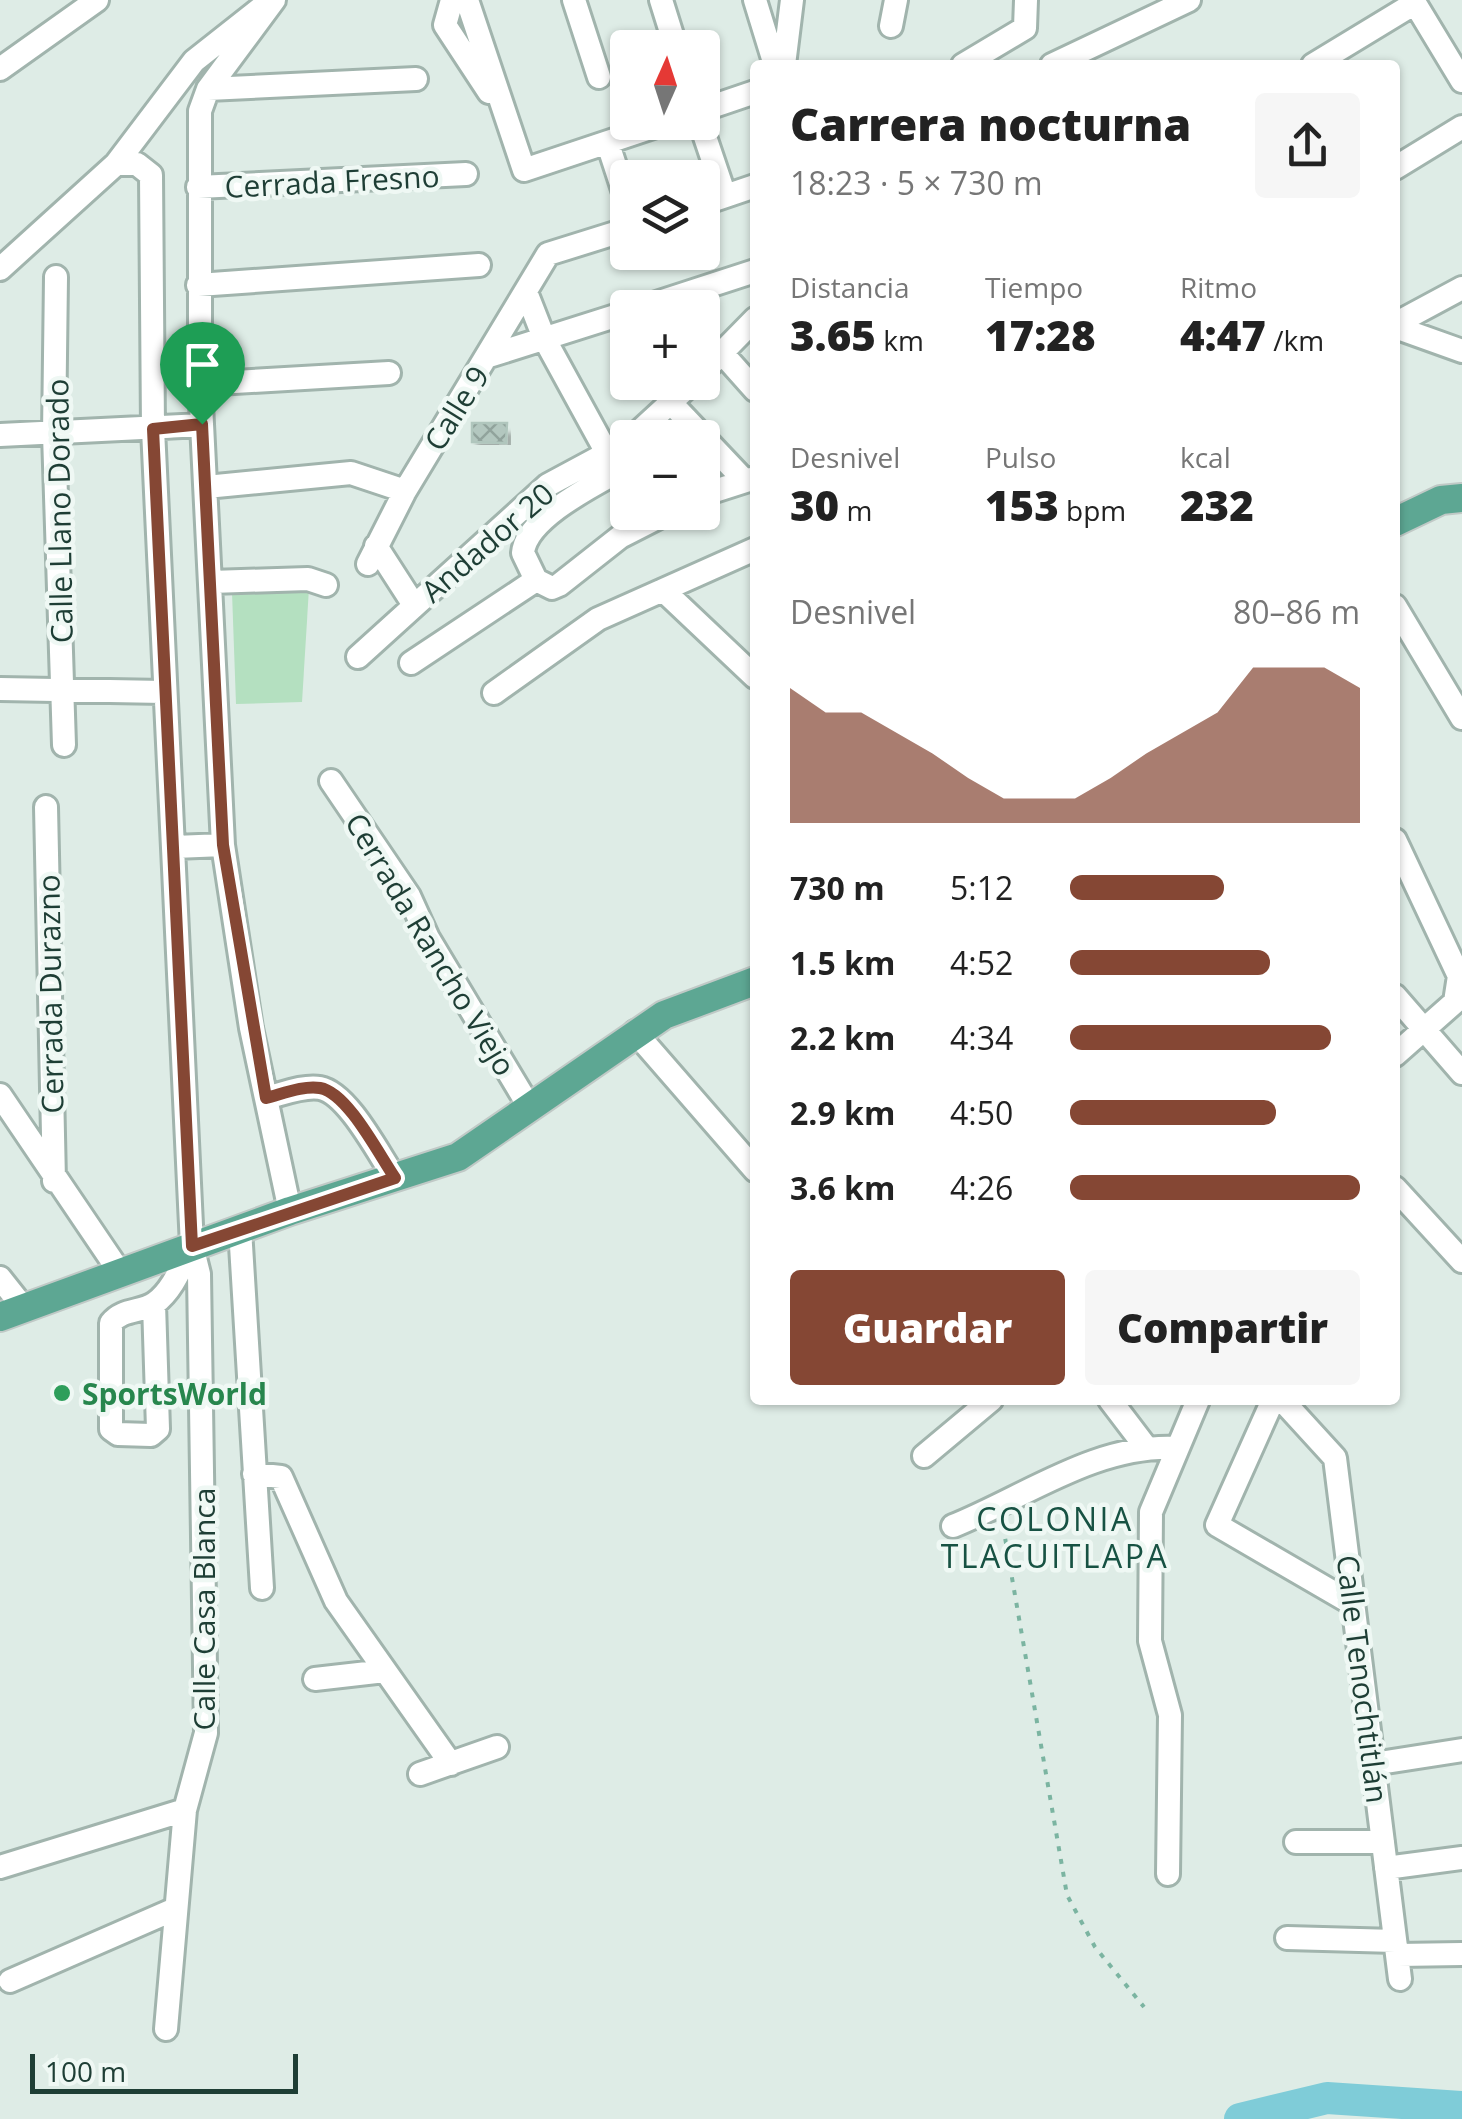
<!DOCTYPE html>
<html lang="es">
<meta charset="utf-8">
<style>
:root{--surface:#fff;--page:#f6f6f6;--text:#222;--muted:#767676;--accent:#854734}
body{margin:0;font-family:"Open Sans",sans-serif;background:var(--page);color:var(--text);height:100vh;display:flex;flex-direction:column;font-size:38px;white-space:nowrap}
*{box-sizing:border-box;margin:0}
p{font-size:32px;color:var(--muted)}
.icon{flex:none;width:55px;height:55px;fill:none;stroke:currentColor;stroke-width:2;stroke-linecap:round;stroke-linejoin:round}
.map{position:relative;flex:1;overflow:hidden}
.details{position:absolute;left:750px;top:60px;width:650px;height:1345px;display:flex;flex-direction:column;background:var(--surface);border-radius:10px;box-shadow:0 2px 8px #0004}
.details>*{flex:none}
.needle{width:65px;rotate:3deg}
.buttons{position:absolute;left:610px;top:30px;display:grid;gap:20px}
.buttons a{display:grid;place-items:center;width:110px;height:110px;border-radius:10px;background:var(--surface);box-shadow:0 2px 8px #0004;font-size:50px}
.scale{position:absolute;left:30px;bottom:25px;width:268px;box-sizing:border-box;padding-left:10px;border:5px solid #1e3e35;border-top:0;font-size:28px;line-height:35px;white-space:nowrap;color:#1e3e35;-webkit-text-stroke:8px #eff8f4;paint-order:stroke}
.pin{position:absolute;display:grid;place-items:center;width:85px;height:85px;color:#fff;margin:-102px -42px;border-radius:50% 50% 50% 0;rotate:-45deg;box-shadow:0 0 10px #0007}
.pin .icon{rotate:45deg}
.round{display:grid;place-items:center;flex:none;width:105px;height:105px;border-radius:10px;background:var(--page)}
.summary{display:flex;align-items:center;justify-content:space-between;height:170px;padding:0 40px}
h1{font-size:45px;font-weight:800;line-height:75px}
.figures{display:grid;grid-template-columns:repeat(3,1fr);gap:15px;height:170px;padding:10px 40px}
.figures div{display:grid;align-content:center}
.figures b{font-size:42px;font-weight:800}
.figures small{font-size:28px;font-weight:400}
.figures p{font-size:28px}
.chart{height:280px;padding:20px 40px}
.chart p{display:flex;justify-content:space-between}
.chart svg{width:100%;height:180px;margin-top:10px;fill:var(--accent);opacity:.7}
.primary-button{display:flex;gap:20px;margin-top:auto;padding:20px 40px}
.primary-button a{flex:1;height:115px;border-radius:10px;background:var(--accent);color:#fff;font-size:40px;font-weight:800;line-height:115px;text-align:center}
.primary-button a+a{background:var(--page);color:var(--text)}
ul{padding:0 40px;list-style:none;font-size:32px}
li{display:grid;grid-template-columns:160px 120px 1fr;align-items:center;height:75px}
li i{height:25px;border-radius:12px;background:var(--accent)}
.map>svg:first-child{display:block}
.garden{fill:#b4e0c0}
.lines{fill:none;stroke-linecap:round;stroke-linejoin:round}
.river{stroke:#7fccd8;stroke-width:32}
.building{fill:url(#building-cross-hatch);stroke:#b0c6bd;stroke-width:2.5;filter:url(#shadow)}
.minor-casing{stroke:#a1b4ad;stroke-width:28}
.major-casing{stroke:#c0c9c6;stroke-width:32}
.path{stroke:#7bb4a1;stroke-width:4;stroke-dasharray:5 8;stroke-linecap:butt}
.minor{stroke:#fff;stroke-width:22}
.major{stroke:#5da793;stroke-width:28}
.route-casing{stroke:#fff;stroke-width:20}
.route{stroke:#854734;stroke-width:12}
.leisure-dot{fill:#2e9e5b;stroke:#eff8f4;stroke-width:4}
.labels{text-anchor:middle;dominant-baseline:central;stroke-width:9;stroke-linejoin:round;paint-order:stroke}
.street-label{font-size:30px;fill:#1e3e35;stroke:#eff8f4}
.leisure-label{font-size:30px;font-weight:bold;fill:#27864d;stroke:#eff8f4;text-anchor:start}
.neighbourhood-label{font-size:32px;letter-spacing:2.5px;fill:#175243;stroke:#eff8f4}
</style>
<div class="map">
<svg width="1462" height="2119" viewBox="0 0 1462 2119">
<defs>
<pattern id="building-cross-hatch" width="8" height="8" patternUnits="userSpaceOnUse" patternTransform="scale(2.5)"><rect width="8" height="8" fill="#b3c7bf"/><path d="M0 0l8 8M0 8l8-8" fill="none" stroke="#91a39c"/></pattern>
<filter id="shadow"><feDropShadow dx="6" dy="11" stdDeviation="2.5" flood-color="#0004"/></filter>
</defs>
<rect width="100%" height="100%" fill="#deece6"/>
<path class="garden" d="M309,588l-7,114 -66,2 -4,-112z"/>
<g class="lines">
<path class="river" d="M1240,2119l87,-21 135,9"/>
</g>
<path class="building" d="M472,423h35l-1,20 -34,-1z"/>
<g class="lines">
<defs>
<path id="minor" d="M274,0l-66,89 -8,22v273l23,461 28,183 39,183
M452,0l-7,25 44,67
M467,0l57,170 144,-48
M574,0l25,77
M661,0l15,48
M755,0l20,65
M1413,0l49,81
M891,26l5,-26
M784,65l8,-65
M963,65l62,-37 1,-28
M1052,65l137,-65
M1313,65l102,-62
M0,69l97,-69
M208,89l208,-10
M702,110l53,-18
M700,122l25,74
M608,144l20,61
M116,164h21l14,11 2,254 39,817 7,28 7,459 -21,77 -19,219
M1395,168l67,-41
M198,187l268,-13
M702,204l53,-18
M0,269l116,-105 78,-103 67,-53
M56,277l-2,157 10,311
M198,285l281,-20
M526,292l18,46 63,115
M641,308l114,-37
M1395,324l67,-36
M1395,327l67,24
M722,353l33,37
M489,356l139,-44
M702,373l53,-54
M200,384l189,-11
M672,404l72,76
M0,435l202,-10
M632,438l61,-56
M628,466c-30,17 -102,51 -105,87l13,27 16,8 7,-3 61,-48 49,-25
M206,487l145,-14 54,18
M702,495l53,-17
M376,546l38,59
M368,564l37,-73 143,-237 80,-25
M211,582l97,-3 18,6
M663,590l92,87
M1395,606l67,112
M358,657l190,-172 80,-43
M411,663l125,-83
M0,689l164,3
M494,693l104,-74 157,-70
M331,781l78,115 19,42 102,170
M46,807l8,374
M1395,840l64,136 -4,26 -60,53
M175,847l48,-2
M1395,996l67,77
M635,1032l120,138
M0,1095l119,176
M266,1098c16,-4 38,-13 54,-10 28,5 59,67 75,90
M1395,1188l67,73
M240,1229l22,359
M0,1278l23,29
M154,1304l4,125 -7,6 -33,-1 -7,-5v-106c12,-15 30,-10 44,-20 18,-13 27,-38 37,-57
M1110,1400l35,46
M1273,1400l-56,125 136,79
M1282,1400l53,58 65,521
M924,1456l67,-56
M254,1474l27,3 55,124 115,163
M953,1526c72,-29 143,-82 223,-78
M315,1679l70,-8
M1373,1764l89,-14
M420,1774l77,-27
M1296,1842h87
M0,1867l185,-57
M1386,1868l76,-10
M1168,1874l2,-159 -20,-74 1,-129 47,-112
M1287,1938l108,3
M1398,1955l64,-1
M10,1981l165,-72"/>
<path id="major" d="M1395,522l46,-22 21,-2
M0,1317l290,-106 168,-54 206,-142 91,-34"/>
</defs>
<use href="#minor" class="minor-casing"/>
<use href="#major" class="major-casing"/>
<path class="path" d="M1003,1526l64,369 28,52 49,60"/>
<use href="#minor" class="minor"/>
<use href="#major" class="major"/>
</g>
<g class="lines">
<defs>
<path id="route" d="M202,424l21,421 43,253c16,-4 38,-13 54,-10 28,5 59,67 75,90l-203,68 -39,-817z"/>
</defs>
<use href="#route" class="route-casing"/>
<use href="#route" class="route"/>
</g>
<circle class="leisure-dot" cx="62" cy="1393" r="10"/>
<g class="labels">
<g class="street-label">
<text transform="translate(332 181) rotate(-3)">Cerrada Fresno</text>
<text transform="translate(456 408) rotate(-58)">Calle 9</text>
<text transform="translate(59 511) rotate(-91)">Calle Llano Dorado</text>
<text transform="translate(487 542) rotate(-41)">Andador 20</text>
<text transform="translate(431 944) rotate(59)">Cerrada Rancho Viejo</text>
<text transform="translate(50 994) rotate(-91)">Cerrada Durazno</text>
<text transform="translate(203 1609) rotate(-90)">Calle Casa Blanca</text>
<text transform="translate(1363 1679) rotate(83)">Calle Tenochtitlán</text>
</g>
<g class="leisure-label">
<text x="82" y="1393">SportsWorld</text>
</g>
<g class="neighbourhood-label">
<text x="1055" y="1518">COLONIA<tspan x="1055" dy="37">TLACUITLAPA</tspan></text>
</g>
</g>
</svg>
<div class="buttons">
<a><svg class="needle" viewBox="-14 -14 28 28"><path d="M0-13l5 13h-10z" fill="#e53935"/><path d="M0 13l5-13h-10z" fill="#767676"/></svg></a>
<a><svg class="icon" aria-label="layers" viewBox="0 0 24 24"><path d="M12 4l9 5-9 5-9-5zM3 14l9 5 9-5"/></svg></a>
<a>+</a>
<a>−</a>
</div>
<div class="scale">100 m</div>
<div class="pin" style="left:202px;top:424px;background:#1e9e55"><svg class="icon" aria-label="arrive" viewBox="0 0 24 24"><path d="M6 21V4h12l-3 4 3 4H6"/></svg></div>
<section class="details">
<div class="summary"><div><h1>Carrera nocturna</h1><p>18:23 · 5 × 730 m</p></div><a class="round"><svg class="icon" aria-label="share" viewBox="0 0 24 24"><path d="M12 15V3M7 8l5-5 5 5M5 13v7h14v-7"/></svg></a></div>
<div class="figures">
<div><p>Distancia</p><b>3.65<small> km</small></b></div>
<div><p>Tiempo</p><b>17:28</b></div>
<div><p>Ritmo</p><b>4:47<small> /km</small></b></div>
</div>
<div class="figures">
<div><p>Desnivel</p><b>30<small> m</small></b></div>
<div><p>Pulso</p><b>153<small> bpm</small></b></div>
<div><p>kcal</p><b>232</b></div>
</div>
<div class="chart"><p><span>Desnivel</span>80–86 m</p>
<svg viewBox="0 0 160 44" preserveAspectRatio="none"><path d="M0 44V11L10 17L20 17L30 22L40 27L50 33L60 38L70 38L80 38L90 33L100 27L110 22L120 17L130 6L140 6L150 6L160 11V44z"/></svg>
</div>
<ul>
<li><b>730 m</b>5:12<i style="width:53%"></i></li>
<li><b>1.5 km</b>4:52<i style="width:69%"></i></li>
<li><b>2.2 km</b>4:34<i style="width:90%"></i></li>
<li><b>2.9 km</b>4:50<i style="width:71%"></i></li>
<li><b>3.6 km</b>4:26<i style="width:100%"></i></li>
</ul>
<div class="primary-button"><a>Guardar</a><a>Compartir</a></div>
</section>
</div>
